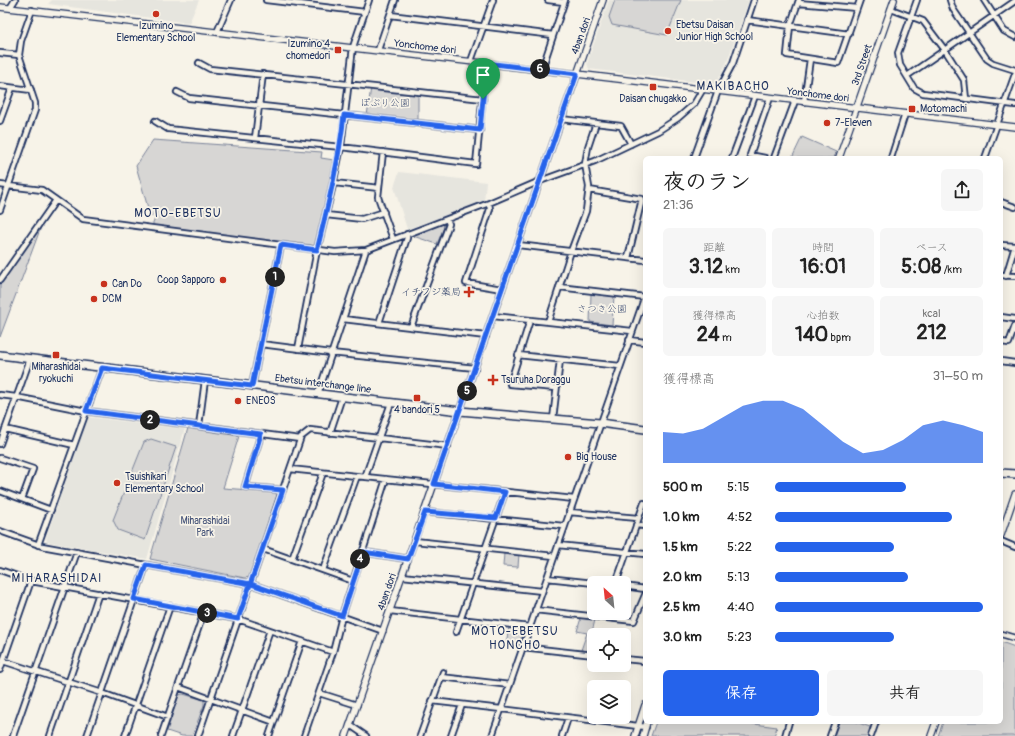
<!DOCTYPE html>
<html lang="ja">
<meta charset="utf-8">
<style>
:root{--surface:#fff;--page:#f6f6f6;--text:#222;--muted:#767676;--accent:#2563eb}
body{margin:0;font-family:Pangolin,"Klee One",sans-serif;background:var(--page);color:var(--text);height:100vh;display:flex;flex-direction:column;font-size:15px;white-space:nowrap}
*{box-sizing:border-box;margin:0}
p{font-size:13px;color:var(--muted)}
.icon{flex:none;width:22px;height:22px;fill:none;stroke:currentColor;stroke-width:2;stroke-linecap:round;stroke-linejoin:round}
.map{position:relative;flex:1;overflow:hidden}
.drawer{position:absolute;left:643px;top:156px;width:360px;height:568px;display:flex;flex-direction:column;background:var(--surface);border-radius:6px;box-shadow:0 4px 16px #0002}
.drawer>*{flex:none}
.needle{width:26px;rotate:333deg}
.tools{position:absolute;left:587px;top:576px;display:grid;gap:8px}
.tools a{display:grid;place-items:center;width:44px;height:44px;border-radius:6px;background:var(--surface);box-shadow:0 4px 16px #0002;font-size:20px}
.pin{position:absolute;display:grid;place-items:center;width:34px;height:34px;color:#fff;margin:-41px -17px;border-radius:50% 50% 50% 0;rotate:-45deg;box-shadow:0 0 4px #0007}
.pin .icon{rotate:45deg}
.km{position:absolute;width:20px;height:20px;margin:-10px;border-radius:50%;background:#222;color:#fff;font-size:11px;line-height:20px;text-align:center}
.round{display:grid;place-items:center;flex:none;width:42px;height:42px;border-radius:6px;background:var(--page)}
.summary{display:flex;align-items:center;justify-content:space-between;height:68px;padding:0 20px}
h1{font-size:22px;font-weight:700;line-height:30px}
.stats{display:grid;grid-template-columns:repeat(3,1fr);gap:6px;height:68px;padding:4px 20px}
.stats div{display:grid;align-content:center;border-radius:6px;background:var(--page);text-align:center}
.stats b{font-size:20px;font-weight:700}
.stats small{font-size:11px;font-weight:400}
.stats p{font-size:11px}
.chart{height:112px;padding:8px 20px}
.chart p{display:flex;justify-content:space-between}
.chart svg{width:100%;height:72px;margin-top:4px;fill:var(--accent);opacity:.7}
.cta{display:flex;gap:8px;margin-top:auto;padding:8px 20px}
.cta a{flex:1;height:46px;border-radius:6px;background:var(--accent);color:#fff;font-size:16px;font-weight:700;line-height:46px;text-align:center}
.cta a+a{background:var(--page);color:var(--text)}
ul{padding:0 20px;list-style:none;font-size:13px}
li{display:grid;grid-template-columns:64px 48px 1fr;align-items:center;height:30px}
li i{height:10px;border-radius:5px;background:var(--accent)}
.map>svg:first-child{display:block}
.built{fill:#e6e5de}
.green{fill:#d7d6d4;stroke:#798299}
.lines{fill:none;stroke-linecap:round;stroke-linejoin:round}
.minor-casing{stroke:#1b2f5e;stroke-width:8}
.tertiary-casing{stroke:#1b2f5e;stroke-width:8}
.primary-casing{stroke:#1b2f5e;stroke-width:10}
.minor{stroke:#f7f3e8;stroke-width:4.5}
.tertiary{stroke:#f7f3e8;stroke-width:5.5}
.primary{stroke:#f7f3e8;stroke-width:7}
.route-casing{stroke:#fff;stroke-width:8}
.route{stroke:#2563eb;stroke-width:5}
.poi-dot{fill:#c8321e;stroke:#f7f3e8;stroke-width:1.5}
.labels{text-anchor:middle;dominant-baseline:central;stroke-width:3.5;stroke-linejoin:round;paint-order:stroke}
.poi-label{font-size:10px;fill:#1b2f5e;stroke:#f7f3e8;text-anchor:start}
.street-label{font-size:10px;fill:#1b2f5e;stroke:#f7f3e8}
.park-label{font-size:10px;fill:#415076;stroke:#f7f3e8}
.quarter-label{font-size:12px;letter-spacing:1px;fill:#1b2f5e;stroke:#f7f3e8}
</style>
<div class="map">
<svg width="1015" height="736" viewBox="0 0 1015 736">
<rect width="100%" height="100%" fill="#f7f3e8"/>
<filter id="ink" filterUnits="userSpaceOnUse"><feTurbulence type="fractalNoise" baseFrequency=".025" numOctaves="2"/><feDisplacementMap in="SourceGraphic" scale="8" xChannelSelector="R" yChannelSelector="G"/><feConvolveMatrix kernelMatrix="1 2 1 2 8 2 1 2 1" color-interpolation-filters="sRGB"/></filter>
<g filter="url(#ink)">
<path class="built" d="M52,0h147l-10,23 -141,-19z
M609,0h140l-22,62 -10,20 -4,2 -124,-15 -2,-6z
M399,172l87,10 -2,20 -77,27 -13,-42z
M88,417l97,11 -38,131 -100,-17 -1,-4z"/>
<path class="green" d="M615,0h66l-14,35 -55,-10 -3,-8z
M371,87l47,7v27l-51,-5z
M802,137l34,15 -2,6h-42z
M153,140l169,12 -1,6 13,2 -19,87 -163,-21 4,-10 -6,-1 -14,-49z
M443,224l1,3 -7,17 -24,-8 5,-4z
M41,227l-41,110v-54z
M591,294l23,2 -2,29 -22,-3z
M188,428l51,8 -16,52 52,4 2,3 -27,82 -5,1 -95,-19z
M151,439l25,8 -31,93 -27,-10 -5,-10 31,-78z
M504,553l15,1 -1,13 -15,-1z
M581,618l14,2 -3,12 6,3h-4v10l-3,7 -10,-2 6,-17 -10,-2z
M509,627l12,1 2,4 -4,12h-13z
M1001,642l14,5v89h-77l5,-14h58z
M183,694l21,6v5l-12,31h-10l-15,-5 12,-36z
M656,722h84l37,5 -3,9h-123z
M839,722h17l14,5 -2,9h-34z"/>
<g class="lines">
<defs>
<path id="minor" d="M266,0l99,12
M548,0l16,2
M799,0l-9,26 -3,29 51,8 22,-63
M917,0l-19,53 2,12 14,23 9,5 92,12
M950,0l3,9 34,50 6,4 22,7
M984,0l20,31 11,6
M798,3l59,5
M10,8l5,-8
M891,9l32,12 22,29 19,30 2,19
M390,15l163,20
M747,20l102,14
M217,32l14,-32
M378,50l17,-50
M0,53l19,2
M471,61l22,-61
M199,63l11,6 273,30
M542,69l23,-69
M907,76l108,-75
M0,86l31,4
M177,92l12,6 291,32
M804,102l6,-43
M561,119l60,7 10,18
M0,121l12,-33
M155,121l13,8 173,18 135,17 10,-101
M255,138l8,-64
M383,152l-5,45 15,42
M694,158l24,-67 15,-28 21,-63
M732,158l23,-62
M765,158l-15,-3 20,-57
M774,158l21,-57
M891,158l14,-44
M985,158l30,-84
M334,183l45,5
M0,185l42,5 41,29 252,33 31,-2 123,-47 51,-22 55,-20 63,-30 20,-13 16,-14 9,-15
M589,190l53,9 -14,59
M1001,202l14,5
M489,203l1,6 -24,74 36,6
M0,210l35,-100v-7l-16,-48 2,-14 11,-31
M326,215l36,4 22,-7
M518,245l127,15
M1001,245l14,1
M1001,275l14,1
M1006,276l9,-30
M0,280l56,-80
M559,287l86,10
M493,316l139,15
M1001,317l14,2
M343,319l143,17
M530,320l-20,64 46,4
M548,322l23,-71 15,-40 3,-24 -4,-23 3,-17 8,-24
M379,323l28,-85v-4
M411,327l38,-103 -2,-5
M629,340l16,2
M1001,342l8,1 6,-17
M261,344l70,9 144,15
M298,349l19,-99 16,-65 8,-38 12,-100 16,-47
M518,355l102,11
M1001,361l14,2
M252,386l29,-141
M318,394l48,-144
M0,395l16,2 70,14 214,28
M553,419l7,-59
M199,426l6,-46
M5,429l69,16
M330,433l12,-36
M261,434l-16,53 38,3
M0,444l30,-85
M0,458l33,11 -11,30
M290,469l284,30
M365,477l26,-74
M0,491l51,19
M425,512l139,14
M569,512l69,6
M636,525l9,1
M0,531l42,15 209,38 132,47
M415,541l139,15
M1001,541l14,6
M38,545l64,-177
M558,545l87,9
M263,549l90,32
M363,552l45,7
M292,559l31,-86
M0,570l31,11 207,38 95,33
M323,570l34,-94
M402,576l140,15
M547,578l47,5
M616,583l28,-80
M624,586l21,3
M535,610l99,11 11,-26
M390,611l140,16
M456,632l49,-140
M1001,634l14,4
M522,647l72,8
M624,659l21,2
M3,661l99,32 66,24
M0,670l31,-89
M441,677l69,8
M178,687l96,35
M319,693l38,12
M432,701l69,8 145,18
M350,725l16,11
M13,736l64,-184
M50,736l49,-143
M87,736l59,-171
M125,736l45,-130
M161,736l43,-124
M198,736l103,-299 9,-7 138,16
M233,736l37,-106
M269,736l33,-95
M304,736l29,-84 9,-36 44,-137
M420,736l23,-64
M451,736l11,-31
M492,736l153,-440
M562,736l6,-18
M785,736l4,-14
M830,736l5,-14
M871,736l5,-14"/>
<path id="tertiary" d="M0,7l577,67 438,53
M839,158l55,-158
M1001,535l14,-41
M346,736l257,-736
M635,736l10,-31
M643,736l4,-14
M931,736l5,-14"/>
<path id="primary" d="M0,355l460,56 140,12 45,6
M1001,473l14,1"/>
</defs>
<use href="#minor" class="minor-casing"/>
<use href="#tertiary" class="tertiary-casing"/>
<use href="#primary" class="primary-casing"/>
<use href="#minor" class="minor"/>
<use href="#tertiary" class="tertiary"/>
<use href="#primary" class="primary"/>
</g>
</g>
<g class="lines" filter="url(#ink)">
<defs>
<path id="route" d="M483,99l-3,31 -136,-15c-5,46 -16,90 -27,135l-36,-5 -29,141 -150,-18 -16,43 175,23 -16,53 38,3 -45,129 -104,-20 12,-34 105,19 91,32 21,-64 45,7 17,-47 71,6 9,-26 -71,-8 143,-410 -91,-11 -3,36"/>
</defs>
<use href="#route" class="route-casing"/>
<use href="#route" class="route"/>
</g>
<g class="poi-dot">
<circle cx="156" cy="14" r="4"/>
<circle cx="668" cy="31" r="4"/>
<rect x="334" y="46" width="8" height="8" rx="2"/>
<rect x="649" y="83" width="8" height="8" rx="2"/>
<rect x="908" y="105" width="8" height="8" rx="2"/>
<circle cx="827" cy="123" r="4"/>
<circle cx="223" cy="280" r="4"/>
<circle cx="104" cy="284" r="4"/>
<path d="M467 286h4v4h4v4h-4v4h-4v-4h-4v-4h4z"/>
<circle cx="94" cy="299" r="4"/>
<rect x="52" y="351" width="8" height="8" rx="2"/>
<path d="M491 374h4v4h4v4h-4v4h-4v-4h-4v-4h4z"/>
<rect x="413" y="394" width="8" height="8" rx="2"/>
<circle cx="238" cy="401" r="4"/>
<circle cx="568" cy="457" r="4"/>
<circle cx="117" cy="483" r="4"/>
</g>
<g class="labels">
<g class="poi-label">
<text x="676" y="25">Ebetsu Daisan<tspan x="676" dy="12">Junior High School</tspan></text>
<text x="156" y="26" text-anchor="middle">Izumino<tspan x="156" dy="12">Elementary School</tspan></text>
<text x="330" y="44" text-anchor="end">Izumino 4<tspan x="330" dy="12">chomedori</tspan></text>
<text x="653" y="99" text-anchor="middle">Daisan chugakko</text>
<text x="920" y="109">Motomachi</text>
<text x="835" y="123">7-Eleven</text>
<text x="215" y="280" text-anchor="end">Coop Sapporo</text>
<text x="112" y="284">Can Do</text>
<text x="461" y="292" text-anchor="end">イチフジ薬局</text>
<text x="102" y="299">DCM</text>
<text x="56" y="367" text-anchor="middle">Miharashidai<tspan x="56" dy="12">ryokuchi</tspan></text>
<text x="501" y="380">Tsuruha Doraggu</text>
<text x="246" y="401">ENEOS</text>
<text x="417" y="410" text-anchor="middle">4 bandori 5</text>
<text x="576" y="457">Big House</text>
<text x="125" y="477">Tsuishikari<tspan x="125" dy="12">Elementary School</tspan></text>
</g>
<g class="street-label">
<text transform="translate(581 36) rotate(-70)">4ban dori</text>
<text transform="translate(425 47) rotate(7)">Yonchome dori</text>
<text transform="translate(862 65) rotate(-71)">3rd Street</text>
<text transform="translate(818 95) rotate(7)">Yonchome dori</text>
<text transform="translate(323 384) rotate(7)">Ebetsu interchange line</text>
<text transform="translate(387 592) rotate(-71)">4ban dori</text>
</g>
<g class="park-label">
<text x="385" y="103">ぽぷり公園</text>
<text x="602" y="309">さつき公園</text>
<text x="205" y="521">Miharashidai<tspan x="205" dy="12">Park</tspan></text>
</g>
<g class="quarter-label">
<text x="733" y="86">MAKIBACHO</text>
<text x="178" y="213">MOTO-EBETSU</text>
<text x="57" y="578">MIHARASHIDAI</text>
<text x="515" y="631">MOTO-EBETSU<tspan x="515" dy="14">HONCHO</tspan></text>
</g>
</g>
</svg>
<div class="tools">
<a><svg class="needle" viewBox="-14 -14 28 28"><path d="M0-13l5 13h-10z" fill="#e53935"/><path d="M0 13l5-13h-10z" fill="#767676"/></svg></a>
<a><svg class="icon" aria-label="locate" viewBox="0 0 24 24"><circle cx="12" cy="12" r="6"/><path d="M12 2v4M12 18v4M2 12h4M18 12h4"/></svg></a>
<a><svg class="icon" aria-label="layers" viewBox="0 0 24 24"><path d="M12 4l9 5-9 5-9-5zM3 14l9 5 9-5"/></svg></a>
</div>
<div class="pin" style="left:483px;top:99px;background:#1e9e55"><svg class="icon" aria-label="arrive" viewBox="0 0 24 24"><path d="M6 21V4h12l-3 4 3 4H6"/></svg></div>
<b class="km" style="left:275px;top:277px">1</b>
<b class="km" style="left:150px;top:420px">2</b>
<b class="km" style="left:207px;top:613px">3</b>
<b class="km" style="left:360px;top:559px">4</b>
<b class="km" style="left:467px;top:391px">5</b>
<b class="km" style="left:540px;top:69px">6</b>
<section class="drawer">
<div class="summary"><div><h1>夜のラン</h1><p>21:36</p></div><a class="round"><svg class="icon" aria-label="share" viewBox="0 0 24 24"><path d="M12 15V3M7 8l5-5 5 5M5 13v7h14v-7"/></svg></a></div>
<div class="stats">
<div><p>距離</p><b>3.12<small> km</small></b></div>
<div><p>時間</p><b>16:01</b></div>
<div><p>ペース</p><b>5:08<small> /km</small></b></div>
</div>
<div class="stats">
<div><p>獲得標高</p><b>24<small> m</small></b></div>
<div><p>心拍数</p><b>140<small> bpm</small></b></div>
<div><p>kcal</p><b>212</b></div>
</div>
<div class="chart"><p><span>獲得標高</span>31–50 m</p>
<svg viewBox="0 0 160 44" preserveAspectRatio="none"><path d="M0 44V25L10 26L20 23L30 16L40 9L50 6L60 6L70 11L80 21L90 31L100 38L110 36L120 30L130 21L140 18L150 21L160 25V44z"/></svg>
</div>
<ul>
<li><b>500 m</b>5:15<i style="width:63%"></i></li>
<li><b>1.0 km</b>4:52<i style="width:85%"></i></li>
<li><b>1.5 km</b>5:22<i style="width:57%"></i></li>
<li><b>2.0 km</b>5:13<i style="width:64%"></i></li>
<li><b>2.5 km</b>4:40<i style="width:100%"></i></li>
<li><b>3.0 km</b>5:23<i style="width:57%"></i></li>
</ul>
<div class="cta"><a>保存</a><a>共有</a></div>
</section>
</div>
